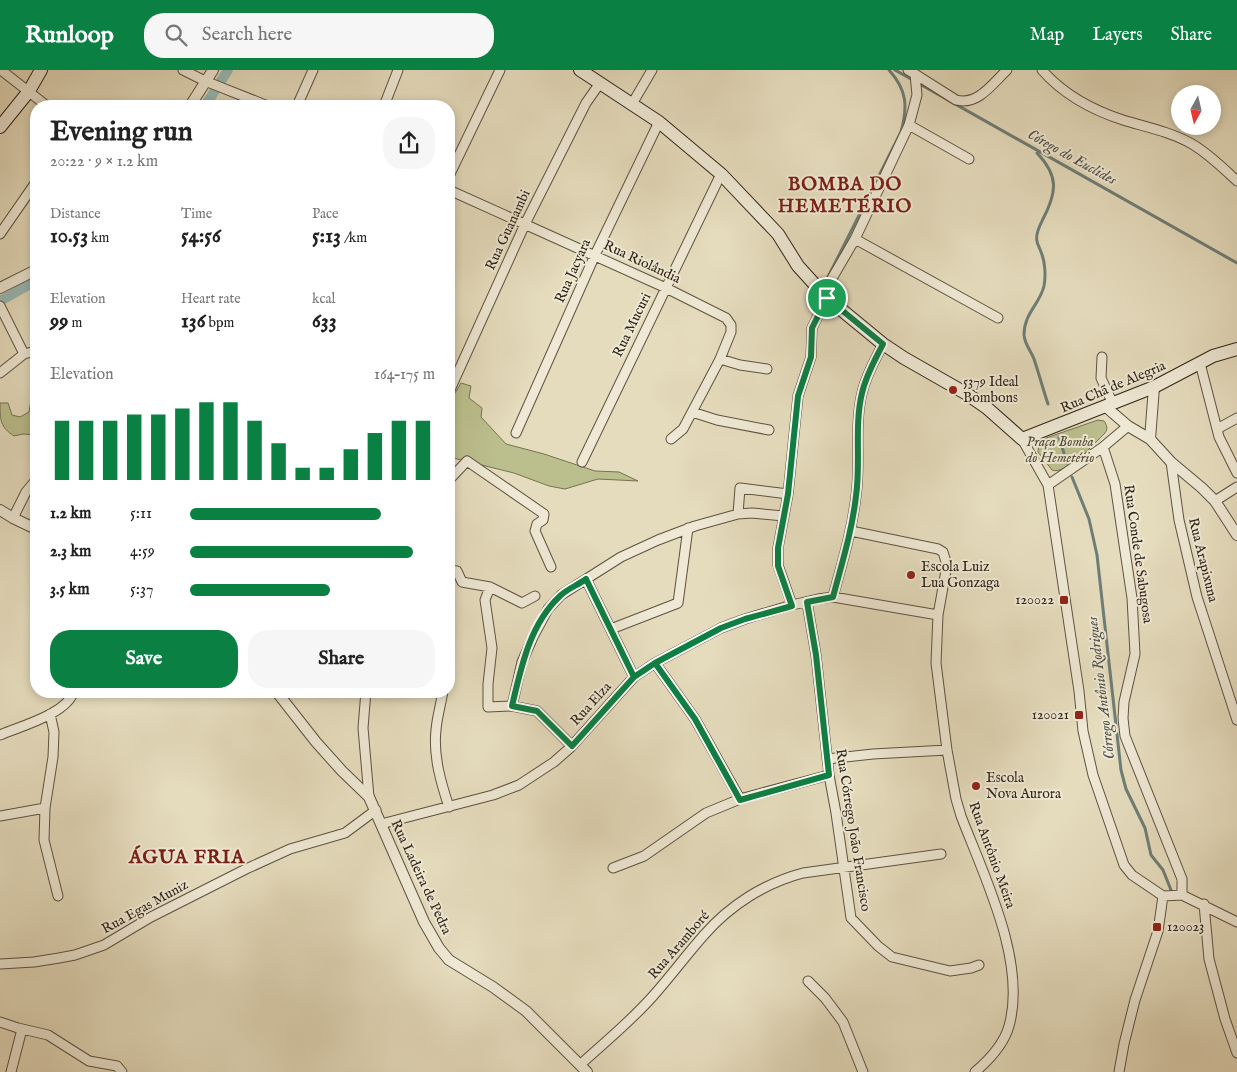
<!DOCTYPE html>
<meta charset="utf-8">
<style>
:root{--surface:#fff;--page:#f6f6f6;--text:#222;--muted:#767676;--accent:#0b8043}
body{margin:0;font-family:"IM FELL English",serif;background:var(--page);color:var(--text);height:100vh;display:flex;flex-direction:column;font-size:19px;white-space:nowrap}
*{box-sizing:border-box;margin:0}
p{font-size:16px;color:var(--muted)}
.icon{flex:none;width:28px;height:28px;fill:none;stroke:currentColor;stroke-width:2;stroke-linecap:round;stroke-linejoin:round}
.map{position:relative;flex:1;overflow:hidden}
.side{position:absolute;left:30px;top:30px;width:425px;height:598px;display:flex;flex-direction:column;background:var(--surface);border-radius:20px;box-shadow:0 2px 8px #0003}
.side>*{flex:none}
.needle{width:32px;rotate:188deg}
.fabs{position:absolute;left:1171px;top:15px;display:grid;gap:10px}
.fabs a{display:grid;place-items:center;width:50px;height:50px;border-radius:50%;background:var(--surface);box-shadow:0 2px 8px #0003;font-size:25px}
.pin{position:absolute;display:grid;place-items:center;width:42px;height:42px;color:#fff;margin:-21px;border:2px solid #fff;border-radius:50%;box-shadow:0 1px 5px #0007}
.round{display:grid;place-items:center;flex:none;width:52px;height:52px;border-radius:20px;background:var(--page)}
.overview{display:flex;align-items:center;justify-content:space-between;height:85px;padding:0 20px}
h1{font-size:28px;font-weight:700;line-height:38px}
.stats{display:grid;grid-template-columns:repeat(3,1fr);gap:8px;height:85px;padding:5px 20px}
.stats div{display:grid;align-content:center}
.stats b{font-size:21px;font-weight:700}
.stats small{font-size:14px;font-weight:400}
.stats p{font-size:14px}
.chart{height:140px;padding:10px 20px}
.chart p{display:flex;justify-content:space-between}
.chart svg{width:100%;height:90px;margin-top:5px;stroke:var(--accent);stroke-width:6}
.primary-button{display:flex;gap:10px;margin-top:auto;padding:10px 20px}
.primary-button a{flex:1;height:58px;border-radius:20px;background:var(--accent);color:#fff;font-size:20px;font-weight:700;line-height:58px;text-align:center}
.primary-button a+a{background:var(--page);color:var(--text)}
ul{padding:0 20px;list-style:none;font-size:16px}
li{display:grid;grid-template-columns:80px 60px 1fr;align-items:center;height:38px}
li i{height:12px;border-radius:6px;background:var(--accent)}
header{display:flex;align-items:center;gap:30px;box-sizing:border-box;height:70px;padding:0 25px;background:var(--accent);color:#fff}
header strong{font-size:24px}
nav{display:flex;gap:28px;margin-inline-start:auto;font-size:18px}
.search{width:350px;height:45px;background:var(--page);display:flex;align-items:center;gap:12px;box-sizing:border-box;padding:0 18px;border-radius:20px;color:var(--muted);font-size:19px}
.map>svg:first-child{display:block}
.green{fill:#bbbf8d;stroke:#767252}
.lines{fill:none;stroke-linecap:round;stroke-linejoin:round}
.stream{stroke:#6e7e77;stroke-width:3}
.canal{stroke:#97bab7;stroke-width:10}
.minor-casing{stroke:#5d5241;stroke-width:11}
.tertiary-casing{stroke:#5d5241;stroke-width:12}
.secondary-casing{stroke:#302418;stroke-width:14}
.minor{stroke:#eee8d4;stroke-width:9}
.tertiary{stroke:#eee8d4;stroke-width:10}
.secondary{stroke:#eee8d4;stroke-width:12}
.route-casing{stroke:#fff;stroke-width:10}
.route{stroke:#0b8043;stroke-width:6}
.poi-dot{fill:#8f2418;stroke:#eee8d4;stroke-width:2}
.labels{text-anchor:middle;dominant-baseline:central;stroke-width:4;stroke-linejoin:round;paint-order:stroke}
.street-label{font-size:14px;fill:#302418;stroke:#eee8d4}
.poi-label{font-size:14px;fill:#302418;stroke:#eee8d4;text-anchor:start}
.park-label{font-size:14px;font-style:italic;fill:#534b35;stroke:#eee8d4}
.water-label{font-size:15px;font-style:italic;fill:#4f5148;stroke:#eee8d4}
.district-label{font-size:19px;font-weight:bold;letter-spacing:1px;fill:#7a1f14;stroke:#eee8d4}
</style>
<header>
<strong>Runloop</strong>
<div class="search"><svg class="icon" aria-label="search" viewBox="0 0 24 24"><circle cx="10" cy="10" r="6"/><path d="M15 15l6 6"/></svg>Search here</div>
<nav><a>Map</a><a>Layers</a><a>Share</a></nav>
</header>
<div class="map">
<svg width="1237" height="1002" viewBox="0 0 1237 1002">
<rect width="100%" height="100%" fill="#e5dcbd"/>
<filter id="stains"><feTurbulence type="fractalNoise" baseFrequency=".004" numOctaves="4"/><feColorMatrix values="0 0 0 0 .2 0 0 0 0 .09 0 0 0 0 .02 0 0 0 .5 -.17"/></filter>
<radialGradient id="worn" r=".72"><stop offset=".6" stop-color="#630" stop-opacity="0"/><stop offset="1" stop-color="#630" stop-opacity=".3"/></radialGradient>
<path class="green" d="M461,313l10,3 -2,12 13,10 -1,9 25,27 38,10 51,17 24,1 19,9 -40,-2 -33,10 -16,-3 -35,-13 -65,-16v-54z
M31,330l5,6v29l-13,-1 -9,2c-14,-9 -14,-16 -14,-33h8l4,12 8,2 9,-5z
M1098,350l6,1c3,4 4,8 1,12 -9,9 -40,43 -53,37l-14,-18 1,-9 7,-5z"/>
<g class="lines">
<path class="stream" d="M895,0l342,193
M1037,83c22,23 20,39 6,66 -3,6 -8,15 -6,22 0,3 3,7 4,11 4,9 5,23 3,34 -4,18 -20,27 -20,49 1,10 7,16 10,24 5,15 9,30 14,45
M828,207l73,-145c7,-26 6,-42 -12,-62
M1059,367l8,26
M1072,407l17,42 8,36 24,215 5,19 19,39 6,27 12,15 8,20"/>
<path class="canal" d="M205,36l23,-36
M0,231l36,-20"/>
<defs>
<path id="minor" d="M1,0l46,36
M183,0l22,11 63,25
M1042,0c21,24 50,40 81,50 23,7 48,12 69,24 17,10 31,24 45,37
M915,4l41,26c22,6 37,-17 51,-30
M632,34l20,-34
M297,36l16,-36
M384,36l14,-36
M909,55l60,34
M449,106l51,-106
M449,120l217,98 60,30 5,7v7l-11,27 -37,70 -12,10
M0,164l36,-52
M855,169l143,79
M823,224l32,-55 54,-114 8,-30 -2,-21 -7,-4
M0,236l24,48
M1102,287l-1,21 12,26
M720,289l20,6 27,4
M1200,293l19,74 18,36
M0,303l24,-19 12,-3
M449,322l76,-168 61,-121 14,-20
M692,342l25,8 52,10
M1217,359l20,-11
M516,363l79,-178 64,-133
M1022,369l26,46 31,206 4,40 10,44 31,90 8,10 31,21 19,-1 55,27
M1103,377l12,37 17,114 3,56 -11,48 -1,16 2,18 57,143v16
M582,392l139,-288
M1171,392l8,58 18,77 40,123
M449,410l18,-19 77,53 -1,6 -6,4 -2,7 16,36
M1048,415l55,-38 25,-21
M1215,431l22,-14
M738,444l2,-26 48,6
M13,448l13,-26 10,-12
M851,461l87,18 5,3 4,13 -9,50 -2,48 11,87 9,49 5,17c23,60 66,146 48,210 -5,18 -20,34 -34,46
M449,500l8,1 5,11 28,5 32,16 13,-7
M586,509l48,98
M490,517l-5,13 7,48 -4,36v23l24,-1 25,5 35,35
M833,527c9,-34 19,-66 23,-101 5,-34 -2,-70 6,-103 4,-18 13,-33 21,-49
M807,532l9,53 13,120 7,38 15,105 27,28 14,11 58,14 21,-3 8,-3
M792,535l-14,-40v-17l10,-54 10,-98 13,-39 1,-29 15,-30
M611,559l67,-26 10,-75
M655,593l40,56 45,80
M366,621l-3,37 6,69
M443,621c-2,13 -6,26 -7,39 -3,26 5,53 13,77
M512,636l10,-44 11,-25 15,-28 13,-14 60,-38 37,-17 37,-14 43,-12 14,-1 32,3
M50,644l4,18 -1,25 -8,51 -1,32 14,56
M0,665c21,-9 67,-21 74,-44
M827,689l46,-5 74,-4
M0,746l45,-8
M381,754l112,-29 26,-10 35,-23 16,-14 64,-71 21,-14 66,-35 24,-9 47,-14 26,-6 15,-2 105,18
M613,798l31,-12 62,-43 34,-14 89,-24
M1204,834l5,55 16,60 12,34
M0,894l34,-2 25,-4 16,-3 29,-10 47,-28 95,-48 44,-20 55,-16 31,-23
M808,911l17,17 18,24 20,50
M0,952l18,6 30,7 41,26 28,5 5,6
M581,994c24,-22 50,-43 72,-68 18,-20 34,-42 51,-61 26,-30 61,-52 99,-62l138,-19
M11,1002l11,-43
M1119,1002l5,-28 11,-44 23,-69 5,-35"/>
<path id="tertiary" d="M190,36l23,-36
M0,218l36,-18
M1106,337l22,19 22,13 21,23 31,26 13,13 22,34
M1150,369l4,-52
M0,440l13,8 23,11
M276,621l40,51 26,29 27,26 55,125 15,26 10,12 44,27 33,24 61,61"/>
<path id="secondary" d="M580,0l79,52 62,52 57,60 20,32 29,32 56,46 21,14 63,36 20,14 35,31 132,-52 59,-31 24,-7
M0,57l29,-36 12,-21"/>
</defs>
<use href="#minor" class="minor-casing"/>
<use href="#tertiary" class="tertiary-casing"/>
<use href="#secondary" class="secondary-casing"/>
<use href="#minor" class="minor"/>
<use href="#tertiary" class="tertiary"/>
<use href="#secondary" class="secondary"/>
</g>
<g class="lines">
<defs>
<path id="route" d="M827,228l-15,30 -1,29 -13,39 -10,98 -10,54v18l14,40 -47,13 -24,9 -66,35 -21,14 -62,69 -35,-35 -25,-5c9,-39 18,-82 48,-110 7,-7 18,-11 26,-17l48,98 21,-14 40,56 45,81 89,-25 -13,-120 -9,-53 26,-5c9,-34 19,-66 23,-101 5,-34 -2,-70 6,-103 4,-18 13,-33 21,-49l-56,-46"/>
</defs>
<use href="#route" class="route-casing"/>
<use href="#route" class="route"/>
</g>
<g class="poi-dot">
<circle cx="953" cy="320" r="5"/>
<circle cx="911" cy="505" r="5"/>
<rect x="1059" y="525" width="10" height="10" rx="2.5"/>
<rect x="1074" y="640" width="10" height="10" rx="2.5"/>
<circle cx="976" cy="716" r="5"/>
<rect x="1152" y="852" width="10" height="10" rx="2.5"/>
</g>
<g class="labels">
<g class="street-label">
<text transform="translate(508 160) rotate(-65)">Rua Guanambi</text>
<text transform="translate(642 192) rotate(25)">Rua Riolândia</text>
<text transform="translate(573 201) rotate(-66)">Rua Jacyara</text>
<text transform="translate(632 255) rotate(-64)">Rua Mucuri</text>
<text transform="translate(1113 317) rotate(-23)">Rua Chã de Alegria</text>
<text transform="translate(1138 484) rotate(82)">Rua Conde de Sabugosa</text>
<text transform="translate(1203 490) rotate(76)">Rua Arapixuna</text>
<text transform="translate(591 634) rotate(-48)">Rua Elza</text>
<text transform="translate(853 760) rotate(81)">Rua Córrego João Francisco</text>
<text transform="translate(992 785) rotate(70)">Rua Antônio Meira</text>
<text transform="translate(421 807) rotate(65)">Rua Ladeira de Pedra</text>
<text transform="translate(145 837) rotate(-29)">Rua Egas Muniz</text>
<text transform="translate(679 875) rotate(-49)">Rua Aramboré</text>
</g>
<g class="poi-label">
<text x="963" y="312">5379 Ideal<tspan x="963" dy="16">Bombons</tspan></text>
<text x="921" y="497">Escola Luiz<tspan x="921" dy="16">Lua Gonzaga</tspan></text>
<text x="1054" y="530" text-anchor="end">120022</text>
<text x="1069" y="645" text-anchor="end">120021</text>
<text x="986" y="708">Escola<tspan x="986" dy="16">Nova Aurora</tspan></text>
<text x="1167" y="857">120023</text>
</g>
<g class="park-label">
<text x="1060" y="372">Praça Bomba<tspan x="1060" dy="16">do Hemetério</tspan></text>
</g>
<g class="water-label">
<text transform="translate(1072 87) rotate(29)">Córego do Euclides</text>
<text transform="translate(1101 618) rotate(-97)">Córrego Antônio Rodrigues</text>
</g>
<g class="district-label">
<text x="845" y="115">BOMBA DO<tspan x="845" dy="22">HEMETÉRIO</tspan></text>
<text x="187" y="788">ÁGUA FRIA</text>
</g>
</g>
<rect width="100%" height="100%" filter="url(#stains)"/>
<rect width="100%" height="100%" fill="url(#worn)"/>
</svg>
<div class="fabs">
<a><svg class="needle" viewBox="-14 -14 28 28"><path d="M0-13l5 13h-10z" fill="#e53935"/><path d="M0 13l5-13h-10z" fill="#767676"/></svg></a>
</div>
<div class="pin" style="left:827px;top:228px;background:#1e9e55"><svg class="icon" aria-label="arrive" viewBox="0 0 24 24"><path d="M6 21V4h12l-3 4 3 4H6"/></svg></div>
<section class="side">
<div class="overview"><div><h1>Evening run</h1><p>20:22 · 9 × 1.2 km</p></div><a class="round"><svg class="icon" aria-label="share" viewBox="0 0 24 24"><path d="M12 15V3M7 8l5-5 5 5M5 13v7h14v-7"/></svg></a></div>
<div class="stats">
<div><p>Distance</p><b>10.53<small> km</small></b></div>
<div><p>Time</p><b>54:56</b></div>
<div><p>Pace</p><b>5:13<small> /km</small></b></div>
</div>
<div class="stats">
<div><p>Elevation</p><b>99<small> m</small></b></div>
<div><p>Heart rate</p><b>136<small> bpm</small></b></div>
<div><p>kcal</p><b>633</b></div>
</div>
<div class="chart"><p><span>Elevation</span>164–175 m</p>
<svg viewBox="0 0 160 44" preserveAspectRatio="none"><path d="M5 44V15M15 44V15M25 44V15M35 44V12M45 44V12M55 44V9M65 44V6M75 44V6M85 44V15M95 44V26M105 44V38M115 44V38M125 44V29M135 44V21M145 44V15M155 44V15"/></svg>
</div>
<ul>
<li><b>1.2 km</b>5:11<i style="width:78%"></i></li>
<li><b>2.3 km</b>4:59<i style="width:91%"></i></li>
<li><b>3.5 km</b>5:37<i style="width:57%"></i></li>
</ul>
<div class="primary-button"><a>Save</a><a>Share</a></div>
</section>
</div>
